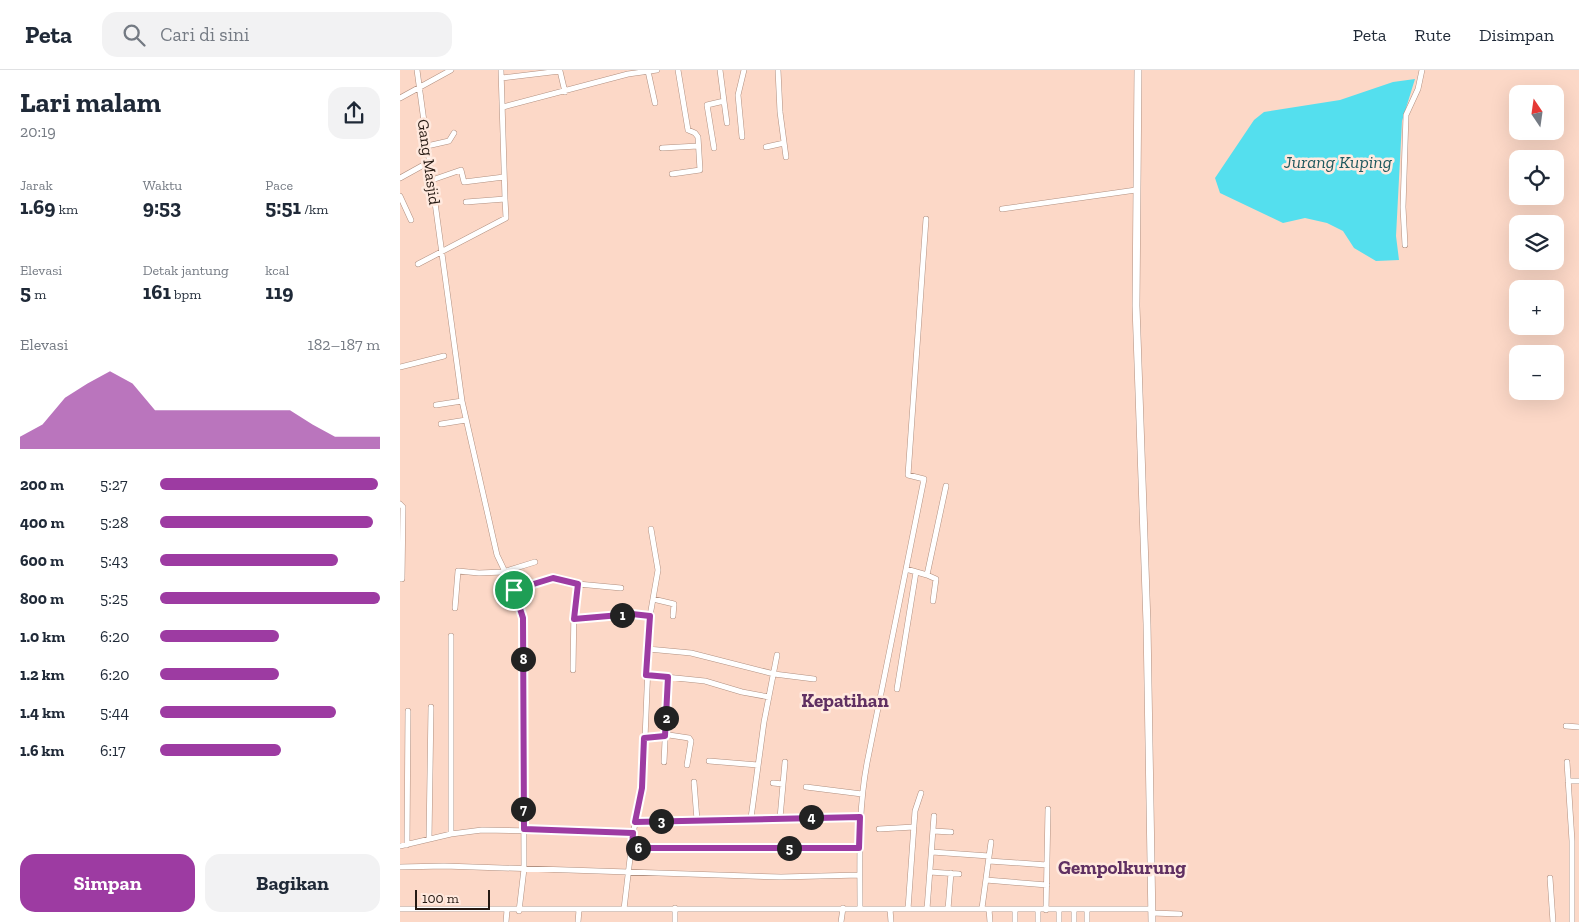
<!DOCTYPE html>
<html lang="id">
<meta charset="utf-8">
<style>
:root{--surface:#fff;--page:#f2f2f3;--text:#1f2937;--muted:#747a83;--line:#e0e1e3;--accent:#9d3ba2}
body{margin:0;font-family:"Zilla Slab",serif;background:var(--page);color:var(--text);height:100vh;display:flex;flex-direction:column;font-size:19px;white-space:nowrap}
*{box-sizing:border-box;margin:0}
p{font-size:16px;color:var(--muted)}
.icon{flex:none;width:28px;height:28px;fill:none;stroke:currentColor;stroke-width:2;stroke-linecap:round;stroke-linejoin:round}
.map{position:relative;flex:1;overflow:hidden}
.sheet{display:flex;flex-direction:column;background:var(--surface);width:400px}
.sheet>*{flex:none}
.needle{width:32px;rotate:347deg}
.fabs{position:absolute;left:1109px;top:15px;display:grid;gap:10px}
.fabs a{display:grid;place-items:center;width:55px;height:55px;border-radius:10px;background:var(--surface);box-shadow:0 5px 20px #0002;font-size:25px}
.scale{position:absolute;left:15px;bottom:12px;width:75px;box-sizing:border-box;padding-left:5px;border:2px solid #261a13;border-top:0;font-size:14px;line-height:18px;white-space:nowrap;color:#261a13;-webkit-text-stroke:4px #ffe9de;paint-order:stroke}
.pin{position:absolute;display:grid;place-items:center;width:42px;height:42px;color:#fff;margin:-21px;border:2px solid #fff;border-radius:50%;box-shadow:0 1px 5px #0007}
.km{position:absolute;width:25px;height:25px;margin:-12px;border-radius:50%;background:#222;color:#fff;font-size:14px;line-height:25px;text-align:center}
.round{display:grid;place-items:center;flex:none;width:52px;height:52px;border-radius:15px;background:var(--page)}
.overview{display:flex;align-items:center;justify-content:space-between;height:85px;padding:0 20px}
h1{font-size:28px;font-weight:700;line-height:38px}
.stats{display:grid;grid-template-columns:repeat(3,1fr);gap:8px;height:85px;padding:5px 20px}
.stats div{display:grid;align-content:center}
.stats b{font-size:21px;font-weight:700}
.stats small{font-size:14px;font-weight:400}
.stats p{font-size:14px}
.chart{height:140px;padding:10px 20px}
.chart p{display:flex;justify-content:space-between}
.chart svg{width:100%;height:90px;margin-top:5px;fill:var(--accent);opacity:.7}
.primary-button{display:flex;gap:10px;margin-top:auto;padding:10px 20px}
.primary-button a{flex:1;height:58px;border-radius:15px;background:var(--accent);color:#fff;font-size:20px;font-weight:700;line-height:58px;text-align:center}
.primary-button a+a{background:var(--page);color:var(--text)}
ul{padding:0 20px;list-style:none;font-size:16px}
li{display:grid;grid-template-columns:80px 60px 1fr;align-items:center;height:38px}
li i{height:12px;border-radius:6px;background:var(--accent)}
header{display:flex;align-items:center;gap:30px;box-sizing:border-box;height:70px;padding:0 25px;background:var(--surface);border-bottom:1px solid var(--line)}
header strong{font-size:24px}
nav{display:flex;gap:28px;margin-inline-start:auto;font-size:18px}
.search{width:350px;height:45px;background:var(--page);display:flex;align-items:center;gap:12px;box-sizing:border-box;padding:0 18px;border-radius:15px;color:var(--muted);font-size:19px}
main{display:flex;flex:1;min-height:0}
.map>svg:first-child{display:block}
.water{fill:#54dfee}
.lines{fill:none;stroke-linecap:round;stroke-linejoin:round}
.minor-casing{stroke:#b19080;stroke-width:6}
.tertiary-casing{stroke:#b19080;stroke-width:8}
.minor{stroke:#fff;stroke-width:5}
.tertiary{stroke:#fff;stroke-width:7}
.route-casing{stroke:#fff;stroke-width:10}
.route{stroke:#9d3ba2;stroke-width:6}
.labels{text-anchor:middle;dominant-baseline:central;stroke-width:5;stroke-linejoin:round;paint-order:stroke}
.street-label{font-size:16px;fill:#261a13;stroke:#ffe9de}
.water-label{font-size:18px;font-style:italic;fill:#1f595f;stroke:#ffe9de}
.quarter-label{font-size:19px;font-weight:bold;fill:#603062;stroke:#ffe9de}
</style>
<header>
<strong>Peta</strong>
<div class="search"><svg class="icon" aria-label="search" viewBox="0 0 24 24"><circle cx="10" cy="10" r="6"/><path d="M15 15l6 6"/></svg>Cari di sini</div>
<nav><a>Peta</a><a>Rute</a><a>Disimpan</a></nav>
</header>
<main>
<section class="sheet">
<div class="overview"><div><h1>Lari malam</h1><p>20:19</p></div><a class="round"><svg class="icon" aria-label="share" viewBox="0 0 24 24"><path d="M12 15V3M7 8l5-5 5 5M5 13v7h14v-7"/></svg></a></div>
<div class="stats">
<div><p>Jarak</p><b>1.69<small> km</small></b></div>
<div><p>Waktu</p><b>9:53</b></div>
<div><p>Pace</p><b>5:51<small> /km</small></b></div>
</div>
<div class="stats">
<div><p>Elevasi</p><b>5<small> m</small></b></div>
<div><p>Detak jantung</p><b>161<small> bpm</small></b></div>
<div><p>kcal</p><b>119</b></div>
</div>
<div class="chart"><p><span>Elevasi</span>182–187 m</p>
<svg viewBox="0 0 160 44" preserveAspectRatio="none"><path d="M0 44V38L10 32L20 19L30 12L40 6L50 12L60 25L70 25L80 25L90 25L100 25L110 25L120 25L130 32L140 38L150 38L160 38V44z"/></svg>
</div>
<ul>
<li><b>200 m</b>5:27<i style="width:99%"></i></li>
<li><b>400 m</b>5:28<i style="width:97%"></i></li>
<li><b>600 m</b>5:43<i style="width:81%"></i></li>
<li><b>800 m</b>5:25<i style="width:100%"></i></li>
<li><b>1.0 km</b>6:20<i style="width:54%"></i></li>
<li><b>1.2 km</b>6:20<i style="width:54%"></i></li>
<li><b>1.4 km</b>5:44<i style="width:80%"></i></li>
<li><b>1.6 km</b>6:17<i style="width:55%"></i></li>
</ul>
<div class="primary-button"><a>Simpan</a><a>Bagikan</a></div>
</section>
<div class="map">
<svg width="1179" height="852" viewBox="0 0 1179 852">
<rect width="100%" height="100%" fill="#fcd8c7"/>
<path class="water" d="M1015,9l-13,42 -6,115 3,24 -23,1 -22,-13 -11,-17 -16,-8 -22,-5 -22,5 -63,-30 -5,-15 39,-58 10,-8 76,-12 53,-18z"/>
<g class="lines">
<defs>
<path id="minor" d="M17,0l45,331 35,154 23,48 3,15 1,251 -5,42
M378,0l2,42 6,45
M248,1l7,32
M102,8l58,-7 5,21
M0,28l51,-28
M324,31l3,22
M103,37l125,-33 29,-4
M342,67l-4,-42 6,-25
M27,76l22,-5 5,-8
M366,77l18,-4
M262,78l36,-2
M314,78l-7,-43 17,-4 -4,-31
M272,104l28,-4 -2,-33 -3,-4 -7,-3 -10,-60
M0,108l29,-16
M32,110l29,-10 3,12 40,-5
M0,126l11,24
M66,132l39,-3 -4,-129
M602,139l134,-19
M1005,175l-2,-38 3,-92 12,-26 4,-19
M18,194l88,-46 -1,-19
M0,297l44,-11
M36,335l26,-4
M41,354l25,-4
M0,434l3,3 -1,72h-2
M506,499l18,-90 -16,-4 18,-256
M527,505l9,4 -3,22
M114,520l39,-13 25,7 43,4
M253,529l21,5 -1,12
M55,538l3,-37 21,2 24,-1 32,-10
M174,549l58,-5 18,2
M248,579l43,4 83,21 40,5
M173,600l1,-63 4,-23
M246,605l59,6 37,11 27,5
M497,619l19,-117
M1166,656l13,1
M244,668l25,-3 20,3 2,3 -4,24
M309,691l49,4
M264,692l4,-85
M1167,692l5,79v81
M1168,711h11
M294,712l3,38
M373,713l10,1
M406,717l56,7
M351,748l13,-96 13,-67
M380,748l5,-56
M235,752l225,-5
M479,759l35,-2
M533,761l18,1
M51,764v-198
M29,769l2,-132
M7,775l1,-134
M0,776l51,-12 31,-4 151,3
M232,778h227
M532,782l57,4
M589,791l58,4
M0,797l44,-1 337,11 79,-2
M530,802l29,2
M1150,808l3,44
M586,810l61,5
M460,838c0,-49 -2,-97 7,-145l39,-194 21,6 19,-89
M582,838l9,-66
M0,839h752
M224,839l9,-76 10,-45 7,-172 8,-46 -7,-41
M490,839l1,13
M508,839l7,-98 6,-18
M527,839l7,-93
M548,839l3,-36
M589,839l1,13
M615,840v12
M638,840v12
M646,840l2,-101
M659,840v12
M752,843l28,1
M106,852l1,-12
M178,852l1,-12
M275,852v-14
M441,852l2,-14
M674,852v-13
M687,852v-12"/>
<path id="tertiary" d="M738,0l-2,236 11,318 5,298"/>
</defs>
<use href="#minor" class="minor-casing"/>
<use href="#tertiary" class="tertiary-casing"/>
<use href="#minor" class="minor"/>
<use href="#tertiary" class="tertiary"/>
</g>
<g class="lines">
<defs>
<path id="route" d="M153,508l25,6 -4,35 58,-5 18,2 -4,59 22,2 -3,59 -21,2 -2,50 -7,34 225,-5 -1,31h-227l1,-15 -109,-4 -1,-211 -9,-28z"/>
</defs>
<use href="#route" class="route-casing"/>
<use href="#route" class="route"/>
</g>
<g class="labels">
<g class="street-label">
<text transform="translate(29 92) rotate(82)">Gang Masjid</text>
</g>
<g class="water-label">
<text x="938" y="92">Jurang Kuping</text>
</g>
<g class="quarter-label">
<text x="445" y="630">Kepatihan</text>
<text x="722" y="797">Gempolkurung</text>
</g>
</g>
</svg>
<div class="fabs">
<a><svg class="needle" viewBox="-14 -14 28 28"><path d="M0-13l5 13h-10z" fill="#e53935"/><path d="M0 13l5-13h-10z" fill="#747a83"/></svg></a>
<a><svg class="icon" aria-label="locate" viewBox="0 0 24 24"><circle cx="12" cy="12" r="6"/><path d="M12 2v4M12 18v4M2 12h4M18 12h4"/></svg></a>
<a><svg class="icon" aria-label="layers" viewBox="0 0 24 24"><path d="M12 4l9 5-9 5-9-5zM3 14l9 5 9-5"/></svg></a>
<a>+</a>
<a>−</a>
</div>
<div class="scale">100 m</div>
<div class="pin" style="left:114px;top:520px;background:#1e9e55"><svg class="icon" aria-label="arrive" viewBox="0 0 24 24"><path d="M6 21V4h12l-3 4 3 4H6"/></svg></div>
<b class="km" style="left:222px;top:545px">1</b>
<b class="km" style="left:266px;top:648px">2</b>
<b class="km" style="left:261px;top:751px">3</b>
<b class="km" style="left:411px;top:747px">4</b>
<b class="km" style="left:389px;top:778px">5</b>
<b class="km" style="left:238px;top:778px">6</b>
<b class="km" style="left:123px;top:739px">7</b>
<b class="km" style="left:123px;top:589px">8</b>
</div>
</main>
